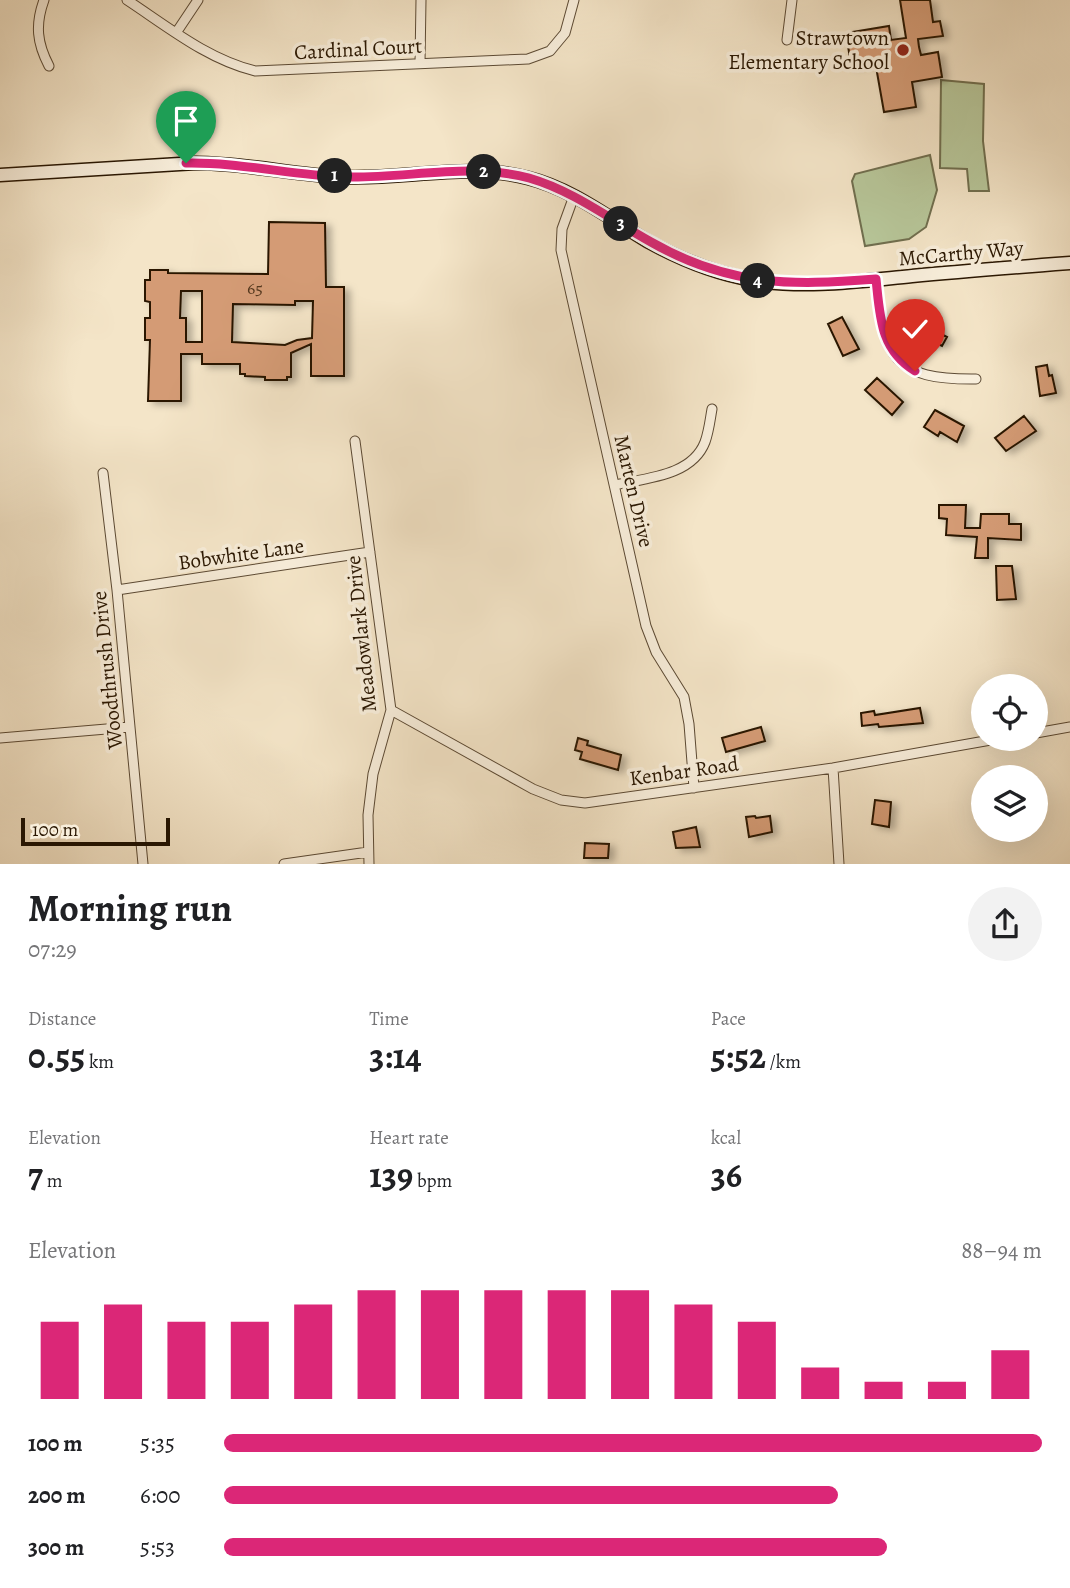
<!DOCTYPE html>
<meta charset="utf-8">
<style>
:root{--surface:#fff;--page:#f2f2f2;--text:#202124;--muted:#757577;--accent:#db2777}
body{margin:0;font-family:Alegreya,serif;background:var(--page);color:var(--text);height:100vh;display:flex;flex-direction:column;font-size:26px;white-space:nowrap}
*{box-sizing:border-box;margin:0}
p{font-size:23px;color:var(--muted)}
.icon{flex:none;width:38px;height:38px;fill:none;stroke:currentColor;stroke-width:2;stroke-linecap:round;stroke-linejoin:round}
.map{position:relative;height:864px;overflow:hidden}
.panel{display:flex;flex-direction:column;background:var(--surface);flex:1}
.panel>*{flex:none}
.tools{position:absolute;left:971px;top:674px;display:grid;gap:14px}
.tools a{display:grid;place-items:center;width:77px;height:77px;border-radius:50%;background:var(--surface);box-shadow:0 7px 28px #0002;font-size:35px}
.scale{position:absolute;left:21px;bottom:18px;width:149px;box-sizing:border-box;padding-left:7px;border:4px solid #2a1702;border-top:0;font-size:19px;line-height:24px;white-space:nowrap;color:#2a1702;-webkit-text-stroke:5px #f8eedb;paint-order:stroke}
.pin{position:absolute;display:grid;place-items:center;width:60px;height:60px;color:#fff;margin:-72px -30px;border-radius:50% 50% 50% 0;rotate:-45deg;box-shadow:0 0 7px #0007}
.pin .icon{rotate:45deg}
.km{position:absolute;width:35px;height:35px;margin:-18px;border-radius:50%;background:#222;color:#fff;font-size:19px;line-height:35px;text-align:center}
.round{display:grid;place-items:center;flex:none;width:74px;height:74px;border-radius:37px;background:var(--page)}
.summary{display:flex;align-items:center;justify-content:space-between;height:119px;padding:0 28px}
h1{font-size:38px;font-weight:700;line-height:52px}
.figures{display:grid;grid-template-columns:repeat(3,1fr);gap:10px;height:119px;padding:7px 28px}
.figures div{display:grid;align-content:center}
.figures b{font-size:35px;font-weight:700}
.figures small{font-size:19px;font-weight:400}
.figures p{font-size:19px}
.chart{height:196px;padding:14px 28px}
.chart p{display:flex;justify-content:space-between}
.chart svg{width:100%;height:126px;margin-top:7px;stroke:var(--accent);stroke-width:6}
ul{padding:0 28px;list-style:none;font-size:23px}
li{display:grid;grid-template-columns:112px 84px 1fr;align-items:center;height:52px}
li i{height:18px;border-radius:9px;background:var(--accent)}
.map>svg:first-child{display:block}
.green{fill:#b7c699;stroke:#706e4e;stroke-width:2}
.building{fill:#d49b74;stroke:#2a1702;stroke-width:2;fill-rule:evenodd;filter:url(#shadow)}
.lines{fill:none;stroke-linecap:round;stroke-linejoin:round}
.street-casing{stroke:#5c4a34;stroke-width:11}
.secondary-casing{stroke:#2a1702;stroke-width:15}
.street{stroke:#f8eedb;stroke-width:9}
.secondary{stroke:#f8eedb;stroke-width:12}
.route-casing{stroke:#fff;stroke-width:14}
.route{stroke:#db2777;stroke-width:9}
.poi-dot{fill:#8f2418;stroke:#f8eedb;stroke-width:2.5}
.labels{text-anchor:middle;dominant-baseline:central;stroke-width:7;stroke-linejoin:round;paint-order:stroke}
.number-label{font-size:18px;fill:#54381e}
.poi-label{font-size:21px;fill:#2a1702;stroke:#f8eedb;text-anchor:end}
.street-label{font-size:21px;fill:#2a1702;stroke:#f8eedb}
</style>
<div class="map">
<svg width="1070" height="864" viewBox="0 0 1070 864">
<defs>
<filter id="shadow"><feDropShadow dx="5.5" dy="3" stdDeviation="3.5" flood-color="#0004"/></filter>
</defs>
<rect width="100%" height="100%" fill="#f4e5c8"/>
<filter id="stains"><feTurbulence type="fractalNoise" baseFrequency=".00286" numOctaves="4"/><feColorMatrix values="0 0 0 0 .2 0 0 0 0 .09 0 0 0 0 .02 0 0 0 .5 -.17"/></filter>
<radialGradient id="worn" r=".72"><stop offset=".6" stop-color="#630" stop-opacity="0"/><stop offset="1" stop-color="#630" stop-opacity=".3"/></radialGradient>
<path class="green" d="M941,80l43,4 -1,57 6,50h-20l-2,-22 -27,-1z
M930,155l7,35 -11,37 -17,12 -44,7 -13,-65 3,-7z"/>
<path class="building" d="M900,0h30l3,22 7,-1 3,15 -25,3 1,8 2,8 17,-3 4,25 -30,5 4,25 -32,5 -9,-51 -24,4 -5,-32 43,-7 2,14 15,-2z
M269,222l56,1 1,64h18v89h-33v-32l-20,9v24h-4v3h-22v-3l-20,-1v-2h-5v-10h-38v-10h-21v47h-33l2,-61h-5v-22h5v-16l-5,-1v-21h5v-10h18v3l100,1zM181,291h21v51h-16v-24h-6zM295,301h18l-1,37 -15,2 -12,5 -53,-3 1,-38 62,1z
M842,317l17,32 -16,7 -15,-32z
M925,319l15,10 -1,4 8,4 -5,9 -26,-13z
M1047,365l2,11 3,-1 4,18 -16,3 -4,-29z
M877,378l26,24 -11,13 -27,-25z
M935,410l29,16 -7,16 -17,-10 -2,4 -14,-9z
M1024,416l12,15 -30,20 -11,-13z
M939,505h27l-1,23h15l1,-14h28v10h12v16l-33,-2v20h-13l2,-21 -31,-2 1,-16 -8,-1z
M996,566h16l4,33 -19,1z
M920,708l3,15 -44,4 -1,-3 -16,2 -1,-13 13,-2 1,4z
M761,727l4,14 -39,11 -4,-14z
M578,738l10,3 -1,4 34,10 -3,15 -38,-11 2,-7 -7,-2z
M875,800l16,2 -2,25 -17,-3z
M755,816l1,2 14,-2 2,16 -23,5 -3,-20z
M696,827l4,20 -24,1 -3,-16z
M585,843l24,1 -1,14h-24z"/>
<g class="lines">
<defs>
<path id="street" d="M44,0c-9,25 -7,43 5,66
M127,0c41,27 80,59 128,71l273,-12 22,-8 15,-18 9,-33
M176,33l22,-33
M787,40l5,-40
M420,63l1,-63
M574,196l-12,33 -1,21 85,376 10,26 28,45 5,27 5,64
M876,279c7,78 17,101 100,100
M355,441l36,269 -18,64 -5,41 1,49
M103,473l14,117 26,274
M615,485c31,-7 77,-9 90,-43 4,-11 5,-22 7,-33
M117,590l253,-38
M391,710l142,79 28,11 24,3 248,-35 169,-30
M1036,733l34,-6
M0,738l130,-11
M833,768l6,96
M284,864l84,-12"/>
<path id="secondary" d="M0,175l196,-12c49,0 98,12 147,14 62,3 125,-15 185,1 45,11 82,41 121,64 33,18 68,32 104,38 52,9 107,1 159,-4 52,-5 105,-9 158,-13"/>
</defs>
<use href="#street" class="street-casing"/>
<use href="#secondary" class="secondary-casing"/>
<use href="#street" class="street"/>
<use href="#secondary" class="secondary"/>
</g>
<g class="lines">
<defs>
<path id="route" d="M186,163c53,-1 105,12 158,14 61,2 126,-15 185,1 45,13 82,42 122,64 77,44 139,44 225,37 4,37 4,71 39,92"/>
</defs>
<use href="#route" class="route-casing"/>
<use href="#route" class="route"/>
</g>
<circle class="poi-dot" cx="903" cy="50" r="7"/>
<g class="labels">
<g class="number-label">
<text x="255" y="288">65</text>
</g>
<g class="poi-label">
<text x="889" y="38">Strawtown<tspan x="889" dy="24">Elementary School</tspan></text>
</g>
<g class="street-label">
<text transform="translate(358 49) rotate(-3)">Cardinal Court</text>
<text transform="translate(961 253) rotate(-5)">McCarthy Way</text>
<text transform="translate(634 491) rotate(77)">Marten Drive</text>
<text transform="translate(241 554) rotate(-8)">Bobwhite Lane</text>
<text transform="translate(361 634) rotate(-96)">Meadowlark Drive</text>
<text transform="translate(107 670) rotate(-96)">Woodthrush Drive</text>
<text transform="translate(684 771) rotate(-8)">Kenbar Road</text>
</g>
</g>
<rect width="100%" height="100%" filter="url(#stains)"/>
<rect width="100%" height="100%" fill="url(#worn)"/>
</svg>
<div class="tools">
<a><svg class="icon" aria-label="locate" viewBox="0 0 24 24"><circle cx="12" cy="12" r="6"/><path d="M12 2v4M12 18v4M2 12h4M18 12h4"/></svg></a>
<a><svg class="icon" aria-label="layers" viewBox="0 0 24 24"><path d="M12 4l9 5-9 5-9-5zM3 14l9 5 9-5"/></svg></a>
</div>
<div class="scale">100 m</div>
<div class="pin" style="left:186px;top:163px;background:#1e9e55"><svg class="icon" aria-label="arrive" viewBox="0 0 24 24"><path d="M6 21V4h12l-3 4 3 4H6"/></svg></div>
<div class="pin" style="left:915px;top:371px;background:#d93025"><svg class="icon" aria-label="check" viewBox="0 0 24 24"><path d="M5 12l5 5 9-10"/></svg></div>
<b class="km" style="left:335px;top:176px">1</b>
<b class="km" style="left:484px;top:172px">2</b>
<b class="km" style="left:621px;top:224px">3</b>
<b class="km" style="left:758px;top:281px">4</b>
</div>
<section class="panel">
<div class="summary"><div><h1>Morning run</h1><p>07:29</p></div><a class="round"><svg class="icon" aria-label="share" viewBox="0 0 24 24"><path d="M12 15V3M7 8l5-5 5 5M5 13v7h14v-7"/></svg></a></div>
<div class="figures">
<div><p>Distance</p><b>0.55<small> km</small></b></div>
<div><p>Time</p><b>3:14</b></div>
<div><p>Pace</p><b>5:52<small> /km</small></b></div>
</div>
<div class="figures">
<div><p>Elevation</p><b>7<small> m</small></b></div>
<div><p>Heart rate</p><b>139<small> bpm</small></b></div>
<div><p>kcal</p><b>36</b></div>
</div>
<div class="chart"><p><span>Elevation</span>88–94 m</p>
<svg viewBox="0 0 160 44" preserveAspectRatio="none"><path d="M5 44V17M15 44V11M25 44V17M35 44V17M45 44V11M55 44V6M65 44V6M75 44V6M85 44V6M95 44V6M105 44V11M115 44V17M125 44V33M135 44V38M145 44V38M155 44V27"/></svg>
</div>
<ul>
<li><b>100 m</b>5:35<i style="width:100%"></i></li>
<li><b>200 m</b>6:00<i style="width:75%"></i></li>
<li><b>300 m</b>5:53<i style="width:81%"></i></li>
</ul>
</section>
